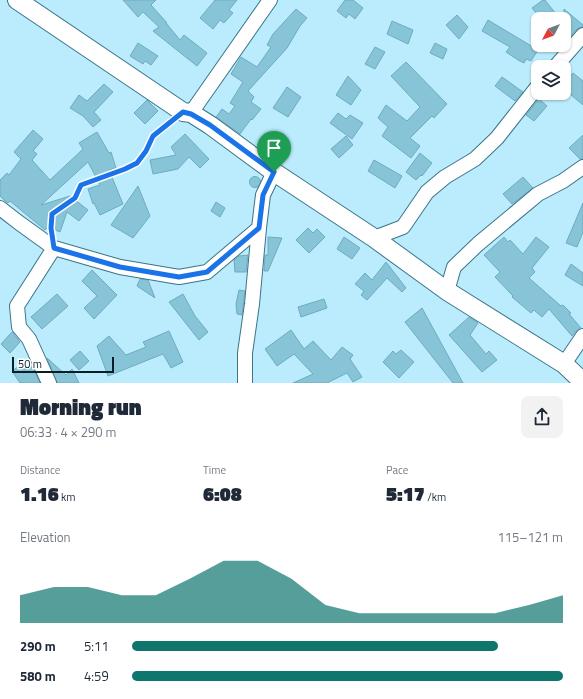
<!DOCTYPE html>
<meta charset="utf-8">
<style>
:root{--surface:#fff;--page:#f2f2f3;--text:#1f2937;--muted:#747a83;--accent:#0f766e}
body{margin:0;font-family:"Titillium Web",sans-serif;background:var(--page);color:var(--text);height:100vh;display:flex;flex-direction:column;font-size:15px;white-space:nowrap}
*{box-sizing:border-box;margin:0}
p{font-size:13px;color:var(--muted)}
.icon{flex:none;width:22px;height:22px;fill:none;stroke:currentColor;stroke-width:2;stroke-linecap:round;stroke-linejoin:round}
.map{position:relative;height:383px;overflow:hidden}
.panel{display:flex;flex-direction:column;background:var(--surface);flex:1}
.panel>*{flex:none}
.needle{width:26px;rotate:229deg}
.tools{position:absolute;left:531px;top:12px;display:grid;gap:8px}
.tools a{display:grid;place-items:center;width:40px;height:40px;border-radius:8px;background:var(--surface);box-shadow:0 1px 3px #0004;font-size:20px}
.scale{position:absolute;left:12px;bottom:10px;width:102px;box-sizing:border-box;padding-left:4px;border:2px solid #051f26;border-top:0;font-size:11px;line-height:14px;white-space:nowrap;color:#051f26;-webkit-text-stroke:3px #fff;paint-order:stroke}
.pin{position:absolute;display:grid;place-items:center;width:34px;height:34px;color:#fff;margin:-41px -17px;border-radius:50% 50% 50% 0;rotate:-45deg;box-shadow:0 0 4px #0007}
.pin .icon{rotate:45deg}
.round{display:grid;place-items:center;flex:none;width:42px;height:42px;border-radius:8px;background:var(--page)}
.headline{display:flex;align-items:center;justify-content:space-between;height:68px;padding:0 20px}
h1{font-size:22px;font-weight:800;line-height:30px}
.figures{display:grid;grid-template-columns:repeat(3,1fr);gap:6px;height:68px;padding:4px 20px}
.figures div{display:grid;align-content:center}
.figures b{font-size:20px;font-weight:800}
.figures small{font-size:11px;font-weight:400}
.figures p{font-size:11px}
.chart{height:112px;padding:8px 20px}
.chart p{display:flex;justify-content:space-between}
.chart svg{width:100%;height:72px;margin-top:4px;fill:var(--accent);opacity:.7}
ul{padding:0 20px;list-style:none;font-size:13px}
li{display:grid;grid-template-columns:64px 48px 1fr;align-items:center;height:30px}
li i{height:10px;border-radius:5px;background:var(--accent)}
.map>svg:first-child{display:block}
.building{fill:#87c4d8;stroke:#6fabbf}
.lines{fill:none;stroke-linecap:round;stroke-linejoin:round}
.minor-casing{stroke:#397588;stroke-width:16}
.tertiary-casing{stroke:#397588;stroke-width:20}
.path{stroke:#5a7f8a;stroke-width:2.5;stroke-dasharray:3 2;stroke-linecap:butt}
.minor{stroke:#fff;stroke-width:14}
.tertiary{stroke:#fff;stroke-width:18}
.route-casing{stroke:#fff;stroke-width:8}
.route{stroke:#1a73e8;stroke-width:5}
</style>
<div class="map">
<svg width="583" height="383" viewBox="0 0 583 383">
<rect width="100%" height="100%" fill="#bbecfd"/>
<path class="building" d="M123,0h33l-5,5 16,18h-1l14,17 4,-5 23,18 -10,13 -44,-35 6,-4 -16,-15 -5,5z
M215,0h22l-8,10 4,3 -9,10 -4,-3 -7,9 -13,-11z
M345,0h8l10,8 -8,11 -6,-5 -3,4 -9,-7z
M543,0h2l15,19h-19l-9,-11z
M296,9l11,9 -7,8 -13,22 -39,43 6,6 -3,5 10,7 -9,11 -1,-1 -11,15 -24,-17 6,-8 7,5 6,-8 -5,-3 13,-21 -12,-8 10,-17 16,10 14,-20 -4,-2 6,-11z
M564,9l19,16v2l-6,2 -9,10 -4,-4z
M457,15l11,12 -9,12 -13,-14z
M488,20l50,30 -7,11 -5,-2 -2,4 -6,-3 -12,-8 4,-5 -28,-16z
M392,21l21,9 -5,14 -21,-10z
M138,43l20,13 -7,9 -6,-4 -2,3 -13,-8z
M435,43l12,6 -4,10 -13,-6z
M375,47l10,5 -10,17 -10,-5z
M406,62l41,42 -13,14 -2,-2 -22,22 10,8 -9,12 -29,-22 6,-9 -10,-9 8,-13 21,16 13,-14 -29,-31z
M573,73l10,8v24l-19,-16v-5z
M348,76l13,14 -10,15 -15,-10z
M502,77l21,15 -8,9 -20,-15z
M104,84l9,8 -19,20 7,8 -8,7 -10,-11 -13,-8 9,-13 8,6z
M287,87l14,10 -13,20 -15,-9z
M539,99l8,7 -13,15 -8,-6z
M147,100l11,11 -13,13 -11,-11z
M338,113l8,6 4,-4 13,8 -11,16 -22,-16z
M33,130l10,9 -10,12 4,3 -5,6 18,20 33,-31 -4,-6 18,-11 12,21 2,-1 5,16 -7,2 14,34 -23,11 -6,-12 -1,1 -5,-15 12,-4 -12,-23 -47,43 29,-9 18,14 -9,11 -12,-9 -7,20 -12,-5 -3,3 -35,-29 -2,2 -3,-2 -5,-5v-16l7,-7 2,2 12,-16 -7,-7z
M185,134l24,25 -9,9 -11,-11 -11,12 -25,5 -3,-14 26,-5 -5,-8z
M583,135v24h-3l-11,-11z
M346,136l7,9 -14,13 -8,-9z
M420,153l12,10 -10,13 -1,-1 -5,5 -10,-8z
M374,160l28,16 -7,12 -27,-17z
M249.5 182a5.5 5.5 0 1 1 11 0a5.5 5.5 0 1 1-11 0Z
M523,177l10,11 -21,16 -9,-10z
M138,186l12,30 -17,22 -22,-13z
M216,202l9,6 -5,9 -9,-6z
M583,203v29l-6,15 -11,-4z
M308,228l5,5 4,-4 8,8 -16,16 -13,-13z
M268,237l14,1 -14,33h-4l1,-16h3z
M344,237l16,11 -8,11 -15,-10z
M504,237l4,5 2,-2 13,14 13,-17 13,10 -17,21 3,4 -6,6 32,28 2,-1 8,8 -2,1 12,14 -5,3 -4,5 -23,-27 -7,8 -8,-7 -3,3 -19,-16 1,-1 -18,-19 5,-5 -16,-17z
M248,255l-2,17h-11l-1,-12 5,-4z
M386,262l20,26 -4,4 -15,-14 -20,22 -6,-5 3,-4 -9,-7 10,-11 7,7z
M571,264l12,9v13l-18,-11z
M92,270l25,25 -23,24 -10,-11 13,-12 -15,-15z
M140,279l8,1 7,18 -18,-12z
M239,290l6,1 -3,24 -5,-1 -1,-10z
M57,294l11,12 -26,23 -11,-12z
M183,294l12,22 13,16 -9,8 -30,-38z
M324,299l3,9 -26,9 -3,-10z
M422,308l41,75h-10l-48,-61z
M469,317l9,6 -8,12 16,19 3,-3 8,9 -15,12 -33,-37z
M291,330l13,19 9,-8 18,19 11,-13 11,8 -3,4 12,18 -9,5 -6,-9 -20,10h-34l20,-9 -19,-20 -17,12 -12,-17z
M169,331l14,31 -12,6 -8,-14 -55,22 -11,-30 12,-10 17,19 20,-8 -3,-5z
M12,332l8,10 -10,11 -9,-9z
M401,350l13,12 -15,16 -16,-16 10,-11 3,3z
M80,351l9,10 -10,9 -9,-10z
M47,358l19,17 6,-6 7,14h-22z
M22,364l4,6 6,-4 8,17h-20l-8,-12z"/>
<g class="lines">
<defs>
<path id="minor" d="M555,67l28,-32
M191,113l79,-113
M0,208l18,14 36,26 66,19 59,10 28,-5 52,-44 4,-33 11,-23
M374,238l29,-11 24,-35 18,-15 30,-18 22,-21 41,-52
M447,291l7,-24 24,-23 60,-50 25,-13 20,-14
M564,364l19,-28
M49,383l-20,-44 -10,-12 -2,-21 37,-58
M245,383v-30l7,-49 7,-76"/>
<path id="tertiary" d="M17,0l166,112 8,1 19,12 64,47 100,66 73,53 117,73 19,18"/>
</defs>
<use href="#minor" class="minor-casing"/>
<use href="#tertiary" class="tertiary-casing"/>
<path class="path" d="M51,229l1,-15 23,-16 6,-13 44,-16 12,-6 9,-12 7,-15 17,-14"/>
<use href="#minor" class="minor"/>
<use href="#tertiary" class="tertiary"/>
</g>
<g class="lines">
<defs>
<path id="route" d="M183,112l8,2 19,11 64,47 -11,23 -4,33 -52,44 -28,5 -59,-10 -66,-19 -3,-20 1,-14 23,-16 6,-13 44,-16 12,-6 9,-12 7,-15z"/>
</defs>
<use href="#route" class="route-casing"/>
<use href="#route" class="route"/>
</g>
</svg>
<div class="tools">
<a><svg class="needle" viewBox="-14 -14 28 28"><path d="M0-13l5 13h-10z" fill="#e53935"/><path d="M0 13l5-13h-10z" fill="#747a83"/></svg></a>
<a><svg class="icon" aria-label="layers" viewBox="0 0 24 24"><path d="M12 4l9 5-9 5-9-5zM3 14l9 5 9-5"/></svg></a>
</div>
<div class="scale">50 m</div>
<div class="pin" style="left:274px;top:172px;background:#1e9e55"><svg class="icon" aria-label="arrive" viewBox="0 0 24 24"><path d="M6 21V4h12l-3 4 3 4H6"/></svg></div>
</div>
<section class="panel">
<div class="headline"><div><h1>Morning run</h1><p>06:33 · 4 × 290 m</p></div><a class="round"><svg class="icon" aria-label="share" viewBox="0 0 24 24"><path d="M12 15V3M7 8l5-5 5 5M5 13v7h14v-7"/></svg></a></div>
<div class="figures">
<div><p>Distance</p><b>1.16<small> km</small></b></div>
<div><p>Time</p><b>6:08</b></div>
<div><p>Pace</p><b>5:17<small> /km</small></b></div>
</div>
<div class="chart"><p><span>Elevation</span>115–121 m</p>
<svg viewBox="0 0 160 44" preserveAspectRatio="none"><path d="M0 44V27L10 22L20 22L30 27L40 27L50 17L60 6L70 6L80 17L90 33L100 38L110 38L120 38L130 38L140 38L150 33L160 27V44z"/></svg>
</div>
<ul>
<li><b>290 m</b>5:11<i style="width:85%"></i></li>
<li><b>580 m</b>4:59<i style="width:100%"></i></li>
</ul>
</section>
